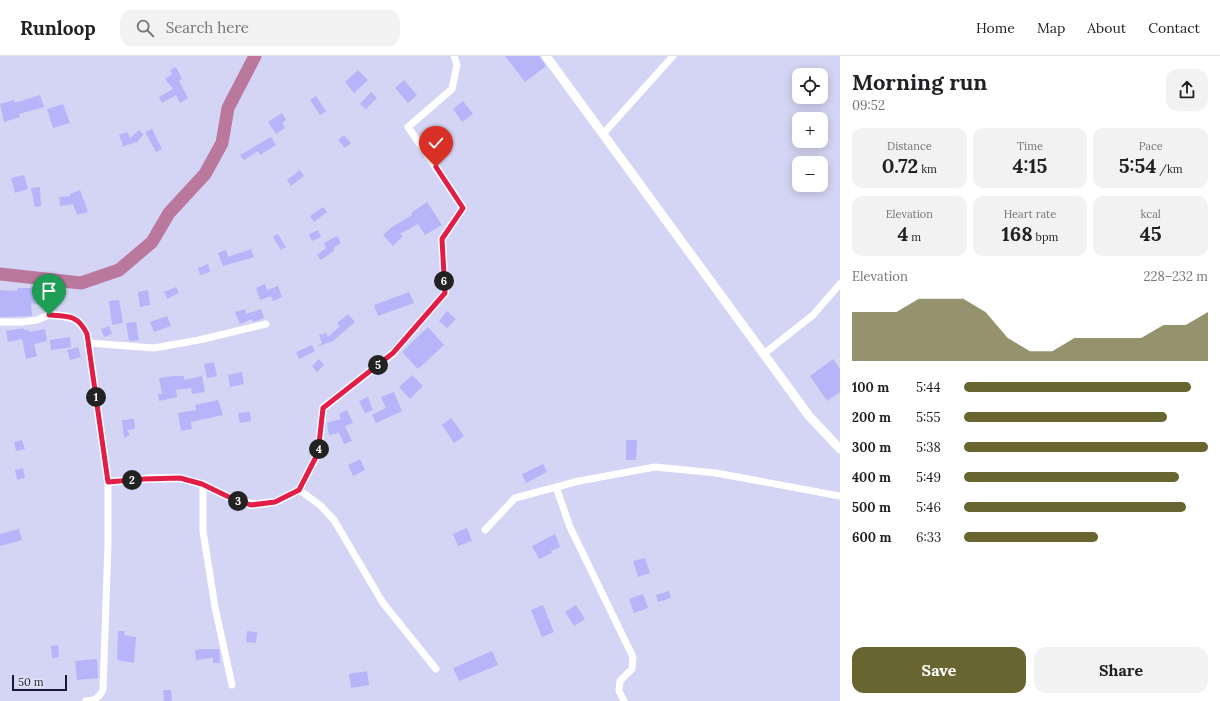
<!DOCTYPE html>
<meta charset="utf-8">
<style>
:root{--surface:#fff;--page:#f2f2f2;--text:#202124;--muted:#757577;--line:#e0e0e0;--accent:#696531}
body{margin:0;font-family:Lora,serif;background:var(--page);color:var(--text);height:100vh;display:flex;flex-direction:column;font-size:15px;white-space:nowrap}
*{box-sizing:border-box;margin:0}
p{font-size:13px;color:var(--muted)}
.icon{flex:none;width:22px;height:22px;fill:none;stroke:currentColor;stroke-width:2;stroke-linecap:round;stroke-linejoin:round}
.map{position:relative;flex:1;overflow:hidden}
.sheet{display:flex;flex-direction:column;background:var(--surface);width:380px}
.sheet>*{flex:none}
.buttons{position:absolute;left:792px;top:12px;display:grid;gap:8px}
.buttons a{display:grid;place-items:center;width:36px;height:36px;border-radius:8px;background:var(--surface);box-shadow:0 2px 10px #0003;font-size:20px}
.scale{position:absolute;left:12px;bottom:10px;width:55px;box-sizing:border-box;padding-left:4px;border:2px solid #1b1935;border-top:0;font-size:11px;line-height:14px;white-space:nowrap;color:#1b1935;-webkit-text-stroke:3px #e3e3f3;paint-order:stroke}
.pin{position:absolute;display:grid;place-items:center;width:34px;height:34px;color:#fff;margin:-41px -17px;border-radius:50% 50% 50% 0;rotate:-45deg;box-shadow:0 0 4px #0007}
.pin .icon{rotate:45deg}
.km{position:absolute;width:20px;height:20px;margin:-10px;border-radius:50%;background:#222;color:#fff;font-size:11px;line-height:20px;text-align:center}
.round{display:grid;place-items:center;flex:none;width:42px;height:42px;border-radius:12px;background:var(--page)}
.head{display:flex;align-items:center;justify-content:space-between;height:68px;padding:0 12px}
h1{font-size:22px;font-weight:700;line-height:30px}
.stats{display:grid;grid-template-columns:repeat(3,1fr);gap:6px;height:68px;padding:4px 12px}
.stats div{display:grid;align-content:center;border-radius:10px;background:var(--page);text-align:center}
.stats b{font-size:20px;font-weight:700}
.stats small{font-size:11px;font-weight:400}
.stats p{font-size:11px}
.chart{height:112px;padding:8px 12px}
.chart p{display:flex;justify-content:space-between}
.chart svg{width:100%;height:72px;margin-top:4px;fill:var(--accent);opacity:.7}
.cta{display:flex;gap:8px;margin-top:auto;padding:8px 12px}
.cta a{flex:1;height:46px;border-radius:12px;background:var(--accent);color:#fff;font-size:16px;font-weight:700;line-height:46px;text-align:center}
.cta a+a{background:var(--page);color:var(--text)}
ul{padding:0 12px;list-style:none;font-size:13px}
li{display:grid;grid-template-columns:64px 48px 1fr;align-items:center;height:30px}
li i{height:10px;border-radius:5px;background:var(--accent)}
header{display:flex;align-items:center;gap:24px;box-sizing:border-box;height:56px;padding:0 20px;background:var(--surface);border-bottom:1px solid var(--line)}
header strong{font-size:19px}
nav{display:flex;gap:22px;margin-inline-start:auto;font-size:14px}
.search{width:280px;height:36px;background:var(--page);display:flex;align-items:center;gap:10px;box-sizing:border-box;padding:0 14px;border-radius:12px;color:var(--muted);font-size:15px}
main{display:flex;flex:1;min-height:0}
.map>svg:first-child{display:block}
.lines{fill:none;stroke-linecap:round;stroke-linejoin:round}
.river{stroke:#ba789d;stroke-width:13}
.building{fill:#b6b5f9}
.minor{stroke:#fff;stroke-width:7}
.tertiary{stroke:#fff;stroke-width:9}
.route-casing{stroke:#fff;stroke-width:8}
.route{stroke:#e11d48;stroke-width:5}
</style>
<header>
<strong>Runloop</strong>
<div class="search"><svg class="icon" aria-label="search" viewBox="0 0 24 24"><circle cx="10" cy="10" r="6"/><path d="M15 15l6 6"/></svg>Search here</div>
<nav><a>Home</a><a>Map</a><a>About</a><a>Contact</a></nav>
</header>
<main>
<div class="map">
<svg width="840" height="645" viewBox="0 0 840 645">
<rect width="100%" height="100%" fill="#d4d4f4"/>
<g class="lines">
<path class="river" d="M0,218l81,9 38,-13 33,-28 17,-29 36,-39 17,-31 6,-35 27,-52"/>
</g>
<path class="building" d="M505,0h34l7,10 -21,16z
M176,11l6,12 -3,2 9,17 -8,5 -4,-8 -14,8 -3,-6 14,-8 -8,-10 7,-5 -2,-4z
M358,14l10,10 -14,13 -9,-11z
M404,24l13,15 -9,8 -13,-15z
M371,36l6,6 -11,11 -6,-5z
M40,39l4,12 -25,7 1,3 -16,5 -4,-18 14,-4 1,3z
M316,40l10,15 -6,4 -10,-15z
M463,45l10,13 -11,8 -9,-13z
M63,48l7,19 -17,5 -6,-19z
M282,57l4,7 -4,3 3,5 -9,6 -8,-12z
M152,73l10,20 -6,3 -11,-20z
M139,74l5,4 -7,8 -16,5 2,-2 -4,-10 8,-3 3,6z
M344,79l7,8 -6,5 -7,-8z
M271,81l5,8 -16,10 -2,-4 -14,9 -4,-5z
M300,114l4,6 -13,10 -4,-6z
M24,119l4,14 -13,4 -4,-15z
M40,131l1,19 -6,1 -4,-19z
M80,134l8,22 -11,3 -4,-11 -13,2 -1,-9 11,-1v-2z
M427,146l15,23 -17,10 -7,-11 -18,10 3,2 -10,10 -10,-11 9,-8 20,-12 -1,-2z
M323,151l4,5 -13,10 -4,-6z
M318,174l3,7 -9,4 -3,-7z
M278,178l8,13 -5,3 -8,-13z
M337,180l4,7 -8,5 2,2 -14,10 -4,-5 9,-7 -2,-5z
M251,193l3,8 -31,9 -5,-13 8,-3 2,7z
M208,208l2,8 -10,3 -2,-7z
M265,228l2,6 11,-4 4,11 -9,4 -2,-5 -11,4 -4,-12z
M31,231l20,4v3l12,1v6l-14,-1 -1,6 -17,-3 1,13 -32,1v-27l11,1 7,-1v-2h13z
M176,231l3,6 -12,6 -3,-7z
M148,234l2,15 -10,2 -2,-15z
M409,236l5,11 -36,13 -4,-11z
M119,244l4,23 -11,2 -3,-24z
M245,253l1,5 15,-5 3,9 -11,4 -1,-3 -12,5 -5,-12z
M447,255l9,8 -9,9 -8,-7z
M348,258l7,8 -22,19 -16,6 5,-4 -3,-8 7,-2 2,4 12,-11 -3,-3z
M167,260l4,10 -17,6 -4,-10z
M136,266l3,18 -10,1 -3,-18z
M109,270l3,8 -8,3 -3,-8z
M428,271l16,18 -26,24 -16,-17z
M24,272v2h5v2l16,-3 2,12 -13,3 3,12 -11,3 -4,-20 -14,3 -2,-11z
M70,281l1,10 -20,3 -1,-10z
M312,289l3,6 -16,8 -3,-7z
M78,291l3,10 -11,3 -3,-10z
M319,303l5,6 -7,7 -5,-6z
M833,303l7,10v23l-13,9 -17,-25z
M214,306l3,14 -10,2 -3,-14z
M242,316l2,12 -14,3 -2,-12z
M412,319l11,11 -13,13 -11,-12z
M174,320h10v4l18,-4 3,16 -13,2 -1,-6 -15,2 1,7 -18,4 -1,-7h4l-3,-16z
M394,336l8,19 -26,12 -4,-8 14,-7 -5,-11z
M368,341l5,13 -8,3 -6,-12z
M218,344l5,15 -32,7 1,7 -11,2 -3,-18 18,-3 -1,-5z
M347,354l6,13 -8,3 7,15 -8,3 -5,-11 -10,2 -2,-12 14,-4 -2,-5z
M250,356l1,9 -11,2 -2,-10z
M451,362l13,18 -10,7 -12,-18z
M134,363l1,10 -8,1 3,5 -6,3 -2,-18z
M22,384l3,9 -9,2 -2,-9z
M626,384h11l-1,20h-10z
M360,403l5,11 -12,6 -5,-11z
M543,408l4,8 -21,11 -4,-9z
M23,412l2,10 -8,2 -2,-10z
M467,472l5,13 -14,5 -5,-12z
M19,473l3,11 -22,6v-12z
M555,478l5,13 -9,4 1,2 -13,6 -7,-13z
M645,502l5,15 -12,4 -5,-16z
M669,535l2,7 -13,4 -2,-7z
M643,538l5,14 -14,5 -5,-14z
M543,549l11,27 -12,5 -11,-27z
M576,549l9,14 -11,7 -9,-14z
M118,575h7l-1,4 12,2 -2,26 -17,-3z
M247,575l10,1 -1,11 -10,-1z
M58,589l1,12 -7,1 -1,-12z
M204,593h15l1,14h-7v-5l-17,2 -1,-10z
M492,595l6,14 -39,16 -6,-13z
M97,603l1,19 -21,2 -2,-19z
M367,615l2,14 -18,3 -2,-14z
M163,634h8l1,11h-8z"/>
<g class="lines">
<path class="minor" d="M603,78l70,-78
M0,266h22l15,-2 12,-5 12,1 18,5 8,13 21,148c24,-2 51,-7 74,-3 33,6 58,32 93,23 8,-2 17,-8 24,-12l21,15 14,15 49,83 53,66
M89,287l65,5 45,-8 67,-16
M765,297l48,-38 27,-31
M203,428v47l12,76 17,78
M556,431l14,40 63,130 -1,12 -12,12 -1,10 5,10
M299,434l20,-37 4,-45 70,-55 52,-60 -3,-54 21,-31 -55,-81 44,-38 5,-24 -3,-9
M485,474l30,-32 64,-17 76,-14 61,6 124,23
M86,645c9,-1 13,-3 17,-11l5,-146v-62"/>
<path class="tertiary" d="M546,0l263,360 31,33"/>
</g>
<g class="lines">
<defs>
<path id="route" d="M49,259c19,1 29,0 38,19l21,148 36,-3 36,-1 22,6 31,15 18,6 24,-3 24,-12 19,-37 5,-45 70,-55 52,-60 -3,-54 21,-31 -27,-41"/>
</defs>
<use href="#route" class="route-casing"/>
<use href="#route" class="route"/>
</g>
</svg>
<div class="buttons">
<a><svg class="icon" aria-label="locate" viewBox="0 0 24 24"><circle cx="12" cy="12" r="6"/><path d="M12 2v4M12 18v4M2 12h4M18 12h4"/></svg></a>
<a>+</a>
<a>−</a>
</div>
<div class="scale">50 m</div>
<div class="pin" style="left:49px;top:259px;background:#1e9e55"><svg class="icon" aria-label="arrive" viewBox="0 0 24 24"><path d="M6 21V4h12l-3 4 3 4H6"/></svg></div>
<div class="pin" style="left:436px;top:111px;background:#d93025"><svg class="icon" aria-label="check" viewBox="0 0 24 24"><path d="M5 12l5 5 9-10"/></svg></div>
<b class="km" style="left:96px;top:341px">1</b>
<b class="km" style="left:132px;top:424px">2</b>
<b class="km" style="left:238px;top:445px">3</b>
<b class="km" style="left:319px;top:393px">4</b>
<b class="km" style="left:378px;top:309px">5</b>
<b class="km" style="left:444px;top:225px">6</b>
</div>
<section class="sheet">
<div class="head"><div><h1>Morning run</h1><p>09:52</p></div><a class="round"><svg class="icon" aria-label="share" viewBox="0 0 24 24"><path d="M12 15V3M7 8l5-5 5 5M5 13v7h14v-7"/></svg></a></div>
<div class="stats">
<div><p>Distance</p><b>0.72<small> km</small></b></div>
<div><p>Time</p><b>4:15</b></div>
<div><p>Pace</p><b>5:54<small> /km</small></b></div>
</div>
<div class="stats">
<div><p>Elevation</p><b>4<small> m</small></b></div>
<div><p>Heart rate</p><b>168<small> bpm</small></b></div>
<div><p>kcal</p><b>45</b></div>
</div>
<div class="chart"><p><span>Elevation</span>228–232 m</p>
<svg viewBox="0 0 160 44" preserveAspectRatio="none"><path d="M0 44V14L10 14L20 14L30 6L40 6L50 6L60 14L70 30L80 38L90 38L100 30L110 30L120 30L130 30L140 22L150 22L160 14V44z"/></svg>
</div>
<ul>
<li><b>100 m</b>5:44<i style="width:93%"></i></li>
<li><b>200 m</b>5:55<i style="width:83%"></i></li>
<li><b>300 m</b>5:38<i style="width:100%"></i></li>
<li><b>400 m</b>5:49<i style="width:88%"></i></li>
<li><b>500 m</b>5:46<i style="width:91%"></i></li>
<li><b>600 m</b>6:33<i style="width:55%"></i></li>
</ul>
<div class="cta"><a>Save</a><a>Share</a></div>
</section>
</main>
